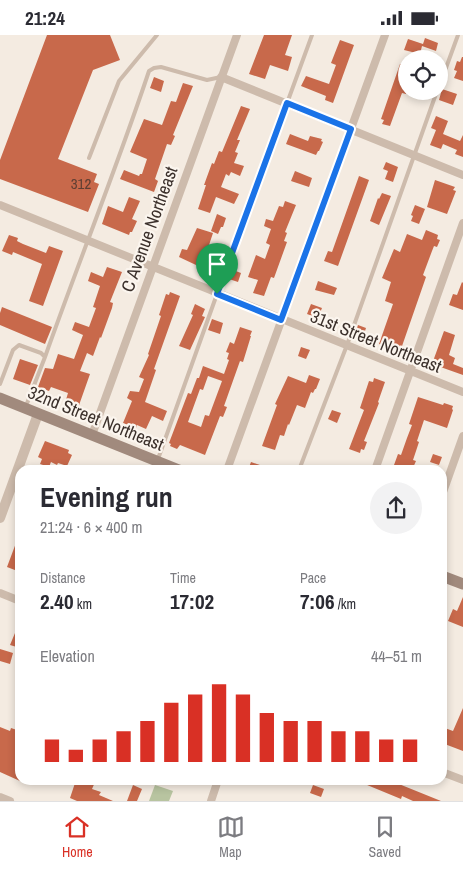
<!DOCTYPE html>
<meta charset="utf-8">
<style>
:root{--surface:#fff;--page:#f2f2f3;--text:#2b2b33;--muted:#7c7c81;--line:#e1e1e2;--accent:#d93025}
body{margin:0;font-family:"Archivo Narrow",sans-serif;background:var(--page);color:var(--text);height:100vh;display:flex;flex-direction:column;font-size:19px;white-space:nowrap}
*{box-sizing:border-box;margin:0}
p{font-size:16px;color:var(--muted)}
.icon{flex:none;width:28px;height:28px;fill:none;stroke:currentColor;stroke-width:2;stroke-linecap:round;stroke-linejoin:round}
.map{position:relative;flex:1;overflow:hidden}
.sheet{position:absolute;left:15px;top:430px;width:432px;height:320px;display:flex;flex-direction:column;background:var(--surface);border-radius:15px;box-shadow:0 2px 8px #0003}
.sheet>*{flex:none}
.tools{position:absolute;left:398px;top:15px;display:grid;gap:10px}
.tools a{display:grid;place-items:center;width:50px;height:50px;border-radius:50%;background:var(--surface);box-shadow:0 2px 8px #0003;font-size:25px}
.pin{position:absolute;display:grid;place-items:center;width:42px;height:42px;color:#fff;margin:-51px -21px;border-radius:50% 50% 50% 0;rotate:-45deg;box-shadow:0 0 5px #0007}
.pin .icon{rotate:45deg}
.round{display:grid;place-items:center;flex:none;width:52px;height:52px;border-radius:26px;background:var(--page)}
.overview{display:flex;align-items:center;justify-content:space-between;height:85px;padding:0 25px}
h1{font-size:28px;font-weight:800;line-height:38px}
.stats{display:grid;grid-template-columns:repeat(3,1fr);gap:8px;height:85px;padding:5px 25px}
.stats div{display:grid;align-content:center}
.stats b{font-size:21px;font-weight:800}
.stats small{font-size:14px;font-weight:400}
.stats p{font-size:14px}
.chart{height:140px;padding:10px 25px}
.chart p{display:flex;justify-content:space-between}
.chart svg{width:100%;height:90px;margin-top:5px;stroke:var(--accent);stroke-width:6}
.status{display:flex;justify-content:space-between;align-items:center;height:35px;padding:0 25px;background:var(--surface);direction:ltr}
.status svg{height:14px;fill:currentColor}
.dock{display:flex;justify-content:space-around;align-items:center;height:70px;border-top:1px solid var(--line);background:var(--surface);font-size:14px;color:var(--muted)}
.dock a{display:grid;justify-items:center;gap:2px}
.dock .selected{color:var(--accent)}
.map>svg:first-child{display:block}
.green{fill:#b8c4a0}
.building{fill:#c8694b;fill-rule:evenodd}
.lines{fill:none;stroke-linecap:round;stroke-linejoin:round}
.service{stroke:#cdbbac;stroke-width:4}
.minor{stroke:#cdbbac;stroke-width:8}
.tertiary{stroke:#cdbbac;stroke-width:10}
.secondary{stroke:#a18a7d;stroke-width:11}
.route-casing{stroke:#fff;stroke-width:10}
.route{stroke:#1a73e8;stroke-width:6}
.labels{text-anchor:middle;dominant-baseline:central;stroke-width:4.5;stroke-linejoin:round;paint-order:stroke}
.number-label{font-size:15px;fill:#5e3e33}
.street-label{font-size:18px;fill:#3b302b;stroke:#fbf5ee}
</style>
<div class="status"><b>21:24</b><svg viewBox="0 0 49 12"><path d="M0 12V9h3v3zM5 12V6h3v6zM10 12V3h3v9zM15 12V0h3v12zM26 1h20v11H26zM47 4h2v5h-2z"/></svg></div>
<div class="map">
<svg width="463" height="766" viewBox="0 0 463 766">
<rect width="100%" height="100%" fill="#f4ebe1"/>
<path class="green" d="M155,750l18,6 -4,10h-20z"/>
<path class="building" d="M47,0h63l10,25 -27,10 -35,89 39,15 -3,8 5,2 -11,28 -88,-33v-19z
M264,0h28l-7,20 7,2 -4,14 -18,-6 -5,14 -16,-5z
M425,3l13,5 -2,8 -14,-5 -2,8 -16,-4 4,-11 15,5z
M340,5l14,5 -21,58 -8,-3 1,-4 -25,-10 5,-10 23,8 7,-19 -5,-2z
M462,22h1v24l-9,-3 3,-7 -3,-1 3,-9 3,1z
M400,29l6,2v28l-4,-1 -12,33 -8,-2 2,-4 -3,-1z
M154,42l10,4 -3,11 -11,-4z
M183,48l10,3 -20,49 2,1 -4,9 -4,-1 -12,35 3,2 -4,11 -34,-13 4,-9 15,6 1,-2h2l5,-15 -17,-7 14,-33 18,6 9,-24 5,1z
M442,54l15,5 -4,11 -14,-5z
M241,71l9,3 -13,31h3l-5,12 3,1 -4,10 10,3 -4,10 -9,-4 -2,4 -3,-2 -5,13 18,7 -5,10 -18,-7 -6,16 -12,-4 8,-24h-2l8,-22 2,1 5,-13 3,1z
M436,81l12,5 -5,13 17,7 3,-6v22l-8,-3 2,-4 -14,-6 -2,5 -11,-4 6,-15 -5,-2z
M290,99l18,7 2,-5 12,3 -1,2 2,1 -4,9h-1l-2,4 -30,-11z
M386,127l12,5 -5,15 -8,-3 3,-8 -5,-2z
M295,136l17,7 -3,9 -18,-6z
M359,141l10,4 -31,86 -14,-5 4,-10 4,1z
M435,145l20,7 -2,3 3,1 -9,23 -20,-7z
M382,158l9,3 -12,29 -9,-4 8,-23 1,1z
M129,162l11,4 -8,18 5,2 -5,11h-2l-1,3 -27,-11 6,-18 15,6z
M285,166l11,4 -11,27 2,1 -3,8 3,1 -13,36 -3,-1 -7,19 -11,-3 5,-13 -10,-3 8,-22 9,4 5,-14 -4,-2 5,-14 -7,-3 2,-7 7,2 6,-15 4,1z
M415,170l10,4 -6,15 -8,-3 2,-5 -2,-1z
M217,179l9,4 -3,9h-2l-3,7 -7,-3z
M197,193l16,5 -4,12 10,4 -4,11 -15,-6 -4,11 -17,-8 3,-8 5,1z
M426,195l12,5 -1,4 3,1 -3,7 -3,-1 -2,5 -9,24 3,2 -25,72 -4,-1v2l-18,-6 14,-40 -8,-3 6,-19 -9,-4 12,-29 6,3 7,-18 15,6z
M9,200l9,3 -1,3 6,3 23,9 3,-7 14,5 -20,55 -14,-5 13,-37 -29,-12 -1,3 -10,-4z
M107,232l15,5 -12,30 3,1 -1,5 -11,30 -1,-1 -7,19 -6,-3 -7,18 10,3 -12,34 -13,-5 3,-10 -17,-6 -2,4 -11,-4 7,-19 8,1 5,-15 16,5 9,-24 -11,-5 3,-8 14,5 7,-19 -3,-1 7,-21 -12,-5 3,-9 12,5z
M233,235l8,3 -3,9 -9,-3z
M318,246l19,7 -3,7 -19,-5z
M462,247l1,1v27l-14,-5 4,-11 4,1z
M170,257l10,4 -26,73 2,1 -11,32 22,9 -4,10 -11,-5 -6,13 -9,-4 -1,3 -13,-5 9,-22 -5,-3 3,-7 9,1 5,-13 -5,-2 10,-22 -1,-1 13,-38 -2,-1 7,-21 3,1z
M195,269l10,5 -3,7 3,1 -15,33 -11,-4 14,-31 -2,-1z
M311,269l11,4 -4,10 -11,-4z
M2,272l50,20 -7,17 -45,-19v-12z
M212,284l11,4 -3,11 -12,-4z
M358,290l8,3 -3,9 -8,-3z
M240,292l12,4 -2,5h1l-8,26 -3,-1 -16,45 3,1 -4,10 -3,-1 -15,39 -25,-10 -3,4 -7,-3 1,-2 -2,-1 19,-50 3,1 6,-16h2l4,-12 21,8 5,-14 -2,-1 2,-6 -3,-1 4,-10 4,2zM208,341l14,5 -13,35 -4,-1 -4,12 -13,-5 12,-33 3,1z
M444,296l11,4 -6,20 6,3 -2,6 10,4v7l-31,-11z
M301,312l9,3 -4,9 -8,-3z
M20,324l18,6 -8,20 -17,-6z
M309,340l11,4 -4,10h-1l-2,4 -2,-1 -6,16 -8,-3 -8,20 -1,-1 -4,12 -4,-1 -5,15 -13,-4 15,-41 -2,-1 13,-28 18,7z
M374,343l11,4 -7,20 1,1 -15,38 3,1 -3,8 -3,-1 -1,4 -11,-4 15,-39 -4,-2 9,-27 4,1z
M418,362l25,8 1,-2 9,3 -1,3 1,1 -6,18 -23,-8 -7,21 2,1 -6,18 3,1 -4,9h-7l-11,-5 4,-11 3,1 6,-17 5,-13 -3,-1z
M332,375l9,3 -4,10 -9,-4z
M45,406l24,9 -1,3 4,2 -5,11 -9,-3 -1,2 -6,-3 -2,5 -9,-3 2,-5 -4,-2z
M433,419l9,3 -3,8 -9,-3z
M251,427l21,7v1h-24z
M19,500h1v37l-13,-5z
M463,562v30l-15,-6 5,-12 4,2z
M20,586v27l-10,-3z
M0,614l13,4 -3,11 -10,-3z
M463,673v43l-21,-8v-16l11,4z
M0,692l10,4 1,-3 9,3v50l-20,-9z
M76,745h20l-4,9 9,3 -2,3 14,6h-36l-7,-3z
M355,745h29l4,2 1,-2 52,21h-28l-11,-5 -1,3z
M133,750l9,4 -5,12h-10z
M313,750l11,4 -3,8 -11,-4z"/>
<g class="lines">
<path class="service" d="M439,52l19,-52
M89,123l30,-77 38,-46
M45,322c34,-96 72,-190 104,-286l5,-3 7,-1 46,13 14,-3
M0,349l13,-34 6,-5 22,8 4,4 -19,49
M158,424l59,-165 95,-259
M299,435l48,-125 90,-254"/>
<path class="minor" d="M221,42l242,98
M0,170l463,187
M92,400l145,-400
M227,435l158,-435
M375,435l88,-247
M442,460l21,-59
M0,558l20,8
M442,737l21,8
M0,762l10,4
M211,766l7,-21"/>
<path class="tertiary" d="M0,483l38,-104"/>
<path class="secondary" d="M0,363l179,72
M442,541l21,8"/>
</g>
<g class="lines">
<defs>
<path id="route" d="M287,68l64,26 -70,191 -64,-26z"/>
</defs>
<use href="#route" class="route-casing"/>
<use href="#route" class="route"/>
</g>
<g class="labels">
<g class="number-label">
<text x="81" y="148">312</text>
</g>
<g class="street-label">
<text transform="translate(149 194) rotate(-70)">C Avenue Northeast</text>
<text transform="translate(376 306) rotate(22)">31st Street Northeast</text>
<text transform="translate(96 383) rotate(22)">32nd Street Northeast</text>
</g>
</g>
</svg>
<div class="tools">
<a><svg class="icon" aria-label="locate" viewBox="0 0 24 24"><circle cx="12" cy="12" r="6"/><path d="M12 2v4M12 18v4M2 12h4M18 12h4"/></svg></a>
</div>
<div class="pin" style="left:217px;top:259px;background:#1e9e55"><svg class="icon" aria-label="arrive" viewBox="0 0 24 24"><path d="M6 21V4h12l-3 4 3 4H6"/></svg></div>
<section class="sheet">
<div class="overview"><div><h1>Evening run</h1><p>21:24 · 6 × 400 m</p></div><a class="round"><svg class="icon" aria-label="share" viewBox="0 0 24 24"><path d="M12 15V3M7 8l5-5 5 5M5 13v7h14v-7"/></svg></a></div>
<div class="stats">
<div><p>Distance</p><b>2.40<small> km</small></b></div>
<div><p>Time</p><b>17:02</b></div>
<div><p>Pace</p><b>7:06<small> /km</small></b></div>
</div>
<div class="chart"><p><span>Elevation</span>44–51 m</p>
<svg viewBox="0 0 160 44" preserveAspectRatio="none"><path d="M5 44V33M15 44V38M25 44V33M35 44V29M45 44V24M55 44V15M65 44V11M75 44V6M85 44V11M95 44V20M105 44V24M115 44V24M125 44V29M135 44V29M145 44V33M155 44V33"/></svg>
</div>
</section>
</div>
<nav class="dock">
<a class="selected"><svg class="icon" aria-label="home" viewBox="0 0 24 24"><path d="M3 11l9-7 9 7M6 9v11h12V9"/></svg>Home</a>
<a><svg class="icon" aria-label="map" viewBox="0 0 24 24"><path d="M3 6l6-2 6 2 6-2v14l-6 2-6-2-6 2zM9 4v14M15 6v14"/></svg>Map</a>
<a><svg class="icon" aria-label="saved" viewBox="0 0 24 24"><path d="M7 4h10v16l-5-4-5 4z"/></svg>Saved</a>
</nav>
